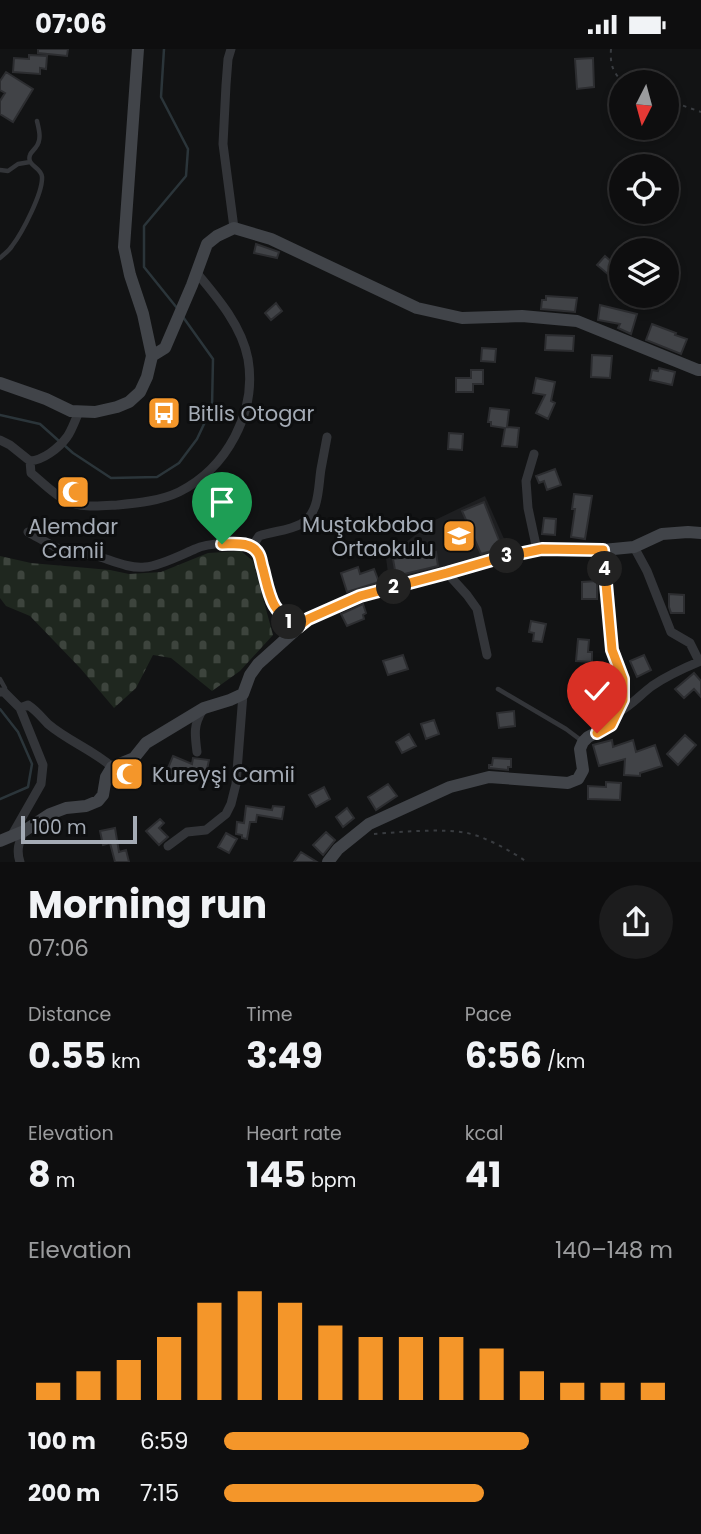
<!DOCTYPE html>
<meta charset="utf-8">
<style>
:root{--surface:#0e0e0f;--page:#1c1c1d;--text:#f1f3f6;--muted:#9b9c9e;--line:#2e2e2f;--accent:#f4962a}
body{margin:0;font-family:Poppins,sans-serif;background:var(--page);color:var(--text);height:100vh;display:flex;flex-direction:column;font-size:26px;white-space:nowrap}
*{box-sizing:border-box;margin:0}
p{font-size:23px;color:var(--muted)}
.icon{flex:none;width:38px;height:38px;fill:none;stroke:currentColor;stroke-width:2;stroke-linecap:round;stroke-linejoin:round}
.map{position:relative;height:813px;overflow:hidden}
.side{display:flex;flex-direction:column;background:var(--surface);flex:1}
.side>*{flex:none}
.needle{width:46px;rotate:186deg}
.fabs{position:absolute;left:609px;top:21px;display:grid;gap:14px}
.fabs a{display:grid;place-items:center;width:70px;height:70px;border-radius:50%;background:var(--surface);box-shadow:0 4px 10px #0003,0 0 0 2px var(--line);font-size:35px}
.scale{position:absolute;left:21px;bottom:18px;width:116px;box-sizing:border-box;padding-left:7px;border:4px solid #a4abb5;border-top:0;font-size:19px;line-height:24px;white-space:nowrap;color:#a4abb5;-webkit-text-stroke:5px #0d0e0f;paint-order:stroke}
.pin{position:absolute;display:grid;place-items:center;width:60px;height:60px;color:#fff;margin:-72px -30px;border-radius:50% 50% 50% 0;rotate:-45deg;box-shadow:0 0 7px #0007}
.pin .icon{rotate:45deg}
.km{position:absolute;width:35px;height:35px;margin:-18px;border-radius:50%;background:#222;color:#fff;font-size:19px;line-height:35px;text-align:center}
.round{display:grid;place-items:center;flex:none;width:74px;height:74px;border-radius:37px;background:var(--page)}
.headline{display:flex;align-items:center;justify-content:space-between;height:119px;padding:0 28px}
h1{font-size:38px;font-weight:700;line-height:52px}
.metrics{display:grid;grid-template-columns:repeat(3,1fr);gap:10px;height:119px;padding:7px 28px}
.metrics div{display:grid;align-content:center}
.metrics b{font-size:35px;font-weight:700}
.metrics small{font-size:19px;font-weight:400}
.metrics p{font-size:19px}
.chart{height:196px;padding:14px 28px}
.chart p{display:flex;justify-content:space-between}
.chart svg{width:100%;height:126px;margin-top:7px;stroke:var(--accent);stroke-width:6}
ul{padding:0 28px;list-style:none;font-size:23px}
li{display:grid;grid-template-columns:112px 84px 1fr;align-items:center;height:52px}
li i{height:18px;border-radius:9px;background:var(--accent)}
.status{display:flex;justify-content:space-between;align-items:center;height:49px;padding:0 35px;background:var(--surface);direction:ltr}
.status svg{height:19px;fill:currentColor}
.map>svg:first-child{display:block}
.built{fill:#1e1f21}
.cemetery{fill:url(#cemetery-stones)}
.lines{fill:none;stroke-linecap:round;stroke-linejoin:round}
.stream{stroke:#2b353a;stroke-width:2.5}
.building{fill:#414347;stroke:#2c2d30;stroke-width:2}
.path{stroke:#393c40;stroke-width:2;stroke-dasharray:3.5 5;stroke-linecap:butt}
.lane{stroke:#333539;stroke-width:4.5}
.street{stroke:#333539;stroke-width:9}
.secondary{stroke:#414449;stroke-width:12}
.route-casing{stroke:#fff;stroke-width:14}
.route{stroke:#f4962a;stroke-width:9}
.labels{text-anchor:middle;dominant-baseline:central;stroke-width:6;stroke-linejoin:round;paint-order:stroke}
.poi-label{font-size:21px;fill:#a4abb5;stroke:#0d0e0f;text-anchor:start}
</style>
<div class="status"><b>07:06</b><svg viewBox="0 0 49 12"><path d="M0 12V9h3v3zM5 12V6h3v6zM10 12V3h3v9zM15 12V0h3v12zM26 1h20v11H26zM47 4h2v5h-2z"/></svg></div>
<div class="map">
<svg width="701" height="813" viewBox="0 0 701 813">
<defs>
<pattern id="cemetery-stones" width="16" height="16" patternUnits="userSpaceOnUse" patternTransform="scale(1.75)"><rect width="16" height="16" fill="#1f271f"/><path d="M2 7V4a2 2 0 0 1 4 0v3zM10 15v-3a2 2 0 0 1 4 0v3z" fill="#3d443d"/></pattern>
</defs>
<rect width="100%" height="100%" fill="#121314"/>
<path class="built" d="M485,447l24,54 -68,22 -52,9 -3,-23 47,-37z"/>
<path class="cemetery" d="M241,502l12,10 20,74 -33,36 -28,20 -41,-33 -18,-3 -17,33 -22,20 -33,-39 -51,-53 -24,-10 -6,-8v-42l31,7 79,7 19,4 32,-2 47,-19z"/>
<g class="lines">
<path class="stream" d="M164,0l-3,48 27,52 -2,27 -42,50v41l33,41
M0,366l40,9 19,17
M64,396l9,8 38,25 46,-1 22,-14 18,-24 15,-32 1,-48 -30,-42
M0,660l18,23 14,32 -4,23 -28,12"/>
</g>
<path class="building" d="M38,0h30l-1,7 -29,-3z
M29,6l18,1 -1,13 -6,-1v6l-27,-2 1,-14 15,1z
M593,9l1,29 -17,2 -2,-30z
M6,23l27,17 -20,33 -13,-8v-13l5,-8 -5,-3v-9z
M256,195l23,8 -2,6 -23,-5z
M605,207l16,14v23l-10,-9 4,-4 -18,-15z
M546,247l31,2 -2,14 -34,-3 1,-9h4z
M276,254l6,8 -11,9 -6,-7z
M600,256l37,9 -6,20 -13,-6 2,-4 -22,-4z
M652,275l24,9 -1,2 12,4 -6,15 -35,-14z
M546,286l28,1 -1,15 -28,-1z
M482,299l14,1 -1,13 -14,-1z
M592,306l20,1 -2,22 -19,-1z
M659,319l16,4 -3,13 -22,-5 2,-10 6,1z
M471,321h12v14h-10v8h-17v-14h15z
M536,329l19,4 -4,19 4,2 -7,16 -12,-6 9,-18 -12,-2z
M490,359l19,2 -2,17 12,1 -2,19 -15,-1 3,-18 -14,-2v-4h-3z
M449,384l14,1 -1,16 -14,-1z
M555,420l6,16 -14,5 -3,-9 -5,2 -3,-7z
M66,433l19,11 -3,5 -10,-2 -10,-6z
M574,445l18,2 -7,43 -14,-2 4,-28h-3z
M484,453l18,46 -21,6 -19,-43z
M544,469l12,1 -1,16 -13,-1z
M436,503l2,14 -42,10 -3,-17z
M358,518l2,7 14,-5 5,13 -32,10 -6,-19z
M597,532v18h-15v-17z
M669,545l15,1v18h-13l-2,-6z
M363,555l3,9 -3,2 1,4 -17,7 -6,-12z
M531,572l15,3 -4,18 -9,-1 1,-8 -5,-1z
M578,590l11,1 -1,12h4v10l-16,-1z
M403,606l5,14 -20,6 -5,-14z
M644,606l7,15 -14,7 -7,-16z
M694,624l7,8v16l-7,-8 -10,9 -9,-9z
M612,625l2,7v9l-13,1 -1,-16z
M602,652l4,14 -15,4 -4,-13z
M514,662l1,15 -16,2 -2,-15z
M434,671l5,14 -13,5 -5,-15z
M409,685l7,12 -14,7 -6,-11z
M685,686l11,10 -18,20 -11,-11z
M612,691l1,7 20,-7 3,12 19,-7 7,21 -22,7v3l-16,-1 1,-16 -26,7 -6,-21z
M173,707l19,8 1,-6 16,2 -4,19 -24,-5 -2,4 -13,-5z
M493,709l18,1v8h-3v3l-19,-2v-3h3z
M135,718l1,13 -17,1v-7z
M606,733l15,1 -1,17 -32,-1v-13l18,1z
M388,735l9,12 -21,14 -8,-13z
M324,738l6,12 -14,8 -7,-12z
M246,757l26,4 1,-4 11,1 -2,12 -25,-4 -1,7h-6l-3,17 -5,-1v-3l-6,-1 1,-12 7,1z
M347,759l7,10 -11,9 -7,-10z
M160,770l4,4 -5,5 9,9 -9,8 -13,-14z
M115,779l4,24 7,-2 3,12h-14l-5,-19 -7,2 -3,-14z
M326,783l9,8 -12,15 -10,-10z
M226,784l11,6 -8,14 -11,-6z
M301,803l16,10h-23z"/>
<g class="lines">
<path class="path" d="M611,0c-1,14 1,23 12,33
M667,51l34,12
M374,785c28,-2 66,-6 93,-1 19,4 44,18 60,29"/>
<path class="lane" d="M0,121l8,1 10,-7 12,-2
M0,209c4,-4 9,-7 12,-12 10,-13 31,-53 30,-69 0,-10 -16,-11 -12,-22 1,-3 5,-6 6,-8 6,-8 3,-17 1,-26
M0,630l5,9v3
M498,640l68,40 16,12"/>
<path class="street" d="M231,0l-3,10 -2,26 -3,59 11,84
M0,391l10,5 20,16c13,-1 28,-12 37,-24 5,-7 8,-17 12,-25
M534,405l-8,27 2,27 9,42
M30,412l1,12c11,9 24,23 38,29 15,6 32,4 48,3 21,-2 43,-4 62,-13 48,-24 78,-80 69,-133 -6,-33 -31,-62 -52,-87
M28,483c11,6 22,13 33,18 10,3 21,3 32,5 16,4 35,14 52,12 15,-1 36,-12 50,-18 12,-6 46,-8 57,-1 12,7 15,49 25,63 6,7 14,12 21,16
M252,498l7,-11c14,-5 29,-5 42,-12 19,-11 17,-37 20,-55 2,-11 4,-21 6,-32
M634,498l13,24 24,61 19,11 9,18
M447,524l20,22 10,14 10,46
M0,643h4l16,16 23,57 -2,19 -29,51
M20,659l8,-3c9,6 13,12 20,19 20,17 45,26 64,43
M617,664c14,-7 23,-18 35,-27 15,-10 32,-18 49,-25
M197,703c-2,-17 -4,-26 5,-41
M168,797l19,-14 19,-2 20,-16 5,-10 5,-20 7,-90
M20,813c-4,-12 -1,-20 4,-31"/>
<path class="secondary" d="M152,307l13,-8 27,-63 15,-41 10,-8 17,-8 37,11 146,69 45,10 60,-2 55,5 121,49h3
M0,334l46,16 25,12 24,1 22,-5 12,-5 11,-10 7,-15 5,-21 -9,-42 -13,-39 -6,-28 14,-198
M0,792l24,-10 26,-17 16,-6 20,-2 12,-5 5,-6 3,-18 6,-10 22,-9 12,-15 58,-35 26,-8 13,-6 7,-19 8,-11 50,-45 52,-23 139,-38 43,-9 61,1 31,-3 28,-13 26,-2 13,1
M328,813l10,-13 31,-25 81,-37 39,-10 79,6 10,-4 5,-9 -3,-21 3,-7 5,-5 23,-12 12,-25v-21l-11,-29 -9,-100"/>
</g>
<g class="lines">
<defs>
<path id="route" d="M222,495c11,0 29,-3 36,9 3,4 3,11 5,16 7,28 8,43 35,58l10,-8 52,-23 87,-23 52,-15 43,-9 61,1 9,100 11,29v21l-12,25 -14,8"/>
</defs>
<use href="#route" class="route-casing"/>
<use href="#route" class="route"/>
</g>
<defs>
<symbol id="bus-square" viewBox="-11 -11 22 22"><rect x="-9" y="-9" width="18" height="18" rx="4" fill="#f4962a" stroke="#0d0e0f"/><path d="M-5-6H5V4H4V6H2V4H-2V6H-4V4H-5ZM-3.5-4V0h7V-4ZM-3.5 1.2v1.5H-2V1.2ZM2 1.2v1.5H3.5V1.2Z" fill="#fff"/></symbol>
<symbol id="mosque-square" viewBox="-11 -11 22 22"><rect x="-9" y="-9" width="18" height="18" rx="4" fill="#f4962a" stroke="#0d0e0f"/><path d="M3.5-4.9A6 6 0 1 0 3.5 4.9A5 5 0 1 1 3.5-4.9Z" fill="#fff"/></symbol>
<symbol id="school-square" viewBox="-11 -11 22 22"><rect x="-9" y="-9" width="18" height="18" rx="4" fill="#f4962a" stroke="#0d0e0f"/><path d="M0-5L7-2L0 1L-7-2ZM-4 1L0 2.5L4 1V4Q0 6-4 4Z" fill="#fff"/></symbol>
</defs>
<g fill-rule="evenodd">
<use href="#bus-square" x="145" y="345" width="38" height="38"/>
<use href="#mosque-square" x="54" y="424" width="38" height="38"/>
<use href="#school-square" x="440" y="468" width="38" height="38"/>
<use href="#mosque-square" x="108" y="706" width="38" height="38"/>
</g>
<g class="labels">
<g class="poi-label">
<text x="188" y="364">Bitlis Otogar</text>
<text x="434" y="475" text-anchor="end">Muştakbaba<tspan x="434" dy="24">Ortaokulu</tspan></text>
<text x="73" y="477" text-anchor="middle">Alemdar<tspan x="73" dy="24">Camii</tspan></text>
<text x="152" y="725">Kureyşi Camii</text>
</g>
</g>
</svg>
<div class="fabs">
<a><svg class="needle" viewBox="-14 -14 28 28"><path d="M0-13l5 13h-10z" fill="#e53935"/><path d="M0 13l5-13h-10z" fill="#9b9c9e"/></svg></a>
<a><svg class="icon" aria-label="locate" viewBox="0 0 24 24"><circle cx="12" cy="12" r="6"/><path d="M12 2v4M12 18v4M2 12h4M18 12h4"/></svg></a>
<a><svg class="icon" aria-label="layers" viewBox="0 0 24 24"><path d="M12 4l9 5-9 5-9-5zM3 14l9 5 9-5"/></svg></a>
</div>
<div class="scale">100 m</div>
<div class="pin" style="left:222px;top:495px;background:#1e9e55"><svg class="icon" aria-label="arrive" viewBox="0 0 24 24"><path d="M6 21V4h12l-3 4 3 4H6"/></svg></div>
<div class="pin" style="left:597px;top:684px;background:#d93025"><svg class="icon" aria-label="check" viewBox="0 0 24 24"><path d="M5 12l5 5 9-10"/></svg></div>
<b class="km" style="left:289px;top:573px">1</b>
<b class="km" style="left:394px;top:538px">2</b>
<b class="km" style="left:507px;top:507px">3</b>
<b class="km" style="left:605px;top:520px">4</b>
</div>
<section class="side">
<div class="headline"><div><h1>Morning run</h1><p>07:06</p></div><a class="round"><svg class="icon" aria-label="share" viewBox="0 0 24 24"><path d="M12 15V3M7 8l5-5 5 5M5 13v7h14v-7"/></svg></a></div>
<div class="metrics">
<div><p>Distance</p><b>0.55<small> km</small></b></div>
<div><p>Time</p><b>3:49</b></div>
<div><p>Pace</p><b>6:56<small> /km</small></b></div>
</div>
<div class="metrics">
<div><p>Elevation</p><b>8<small> m</small></b></div>
<div><p>Heart rate</p><b>145<small> bpm</small></b></div>
<div><p>kcal</p><b>41</b></div>
</div>
<div class="chart"><p><span>Elevation</span>140–148 m</p>
<svg viewBox="0 0 160 44" preserveAspectRatio="none"><path d="M5 44V38M15 44V34M25 44V30M35 44V22M45 44V10M55 44V6M65 44V10M75 44V18M85 44V22M95 44V22M105 44V22M115 44V26M125 44V34M135 44V38M145 44V38M155 44V38"/></svg>
</div>
<ul>
<li><b>100 m</b>6:59<i style="width:68%"></i></li>
<li><b>200 m</b>7:15<i style="width:58%"></i></li>
</ul>
</section>
